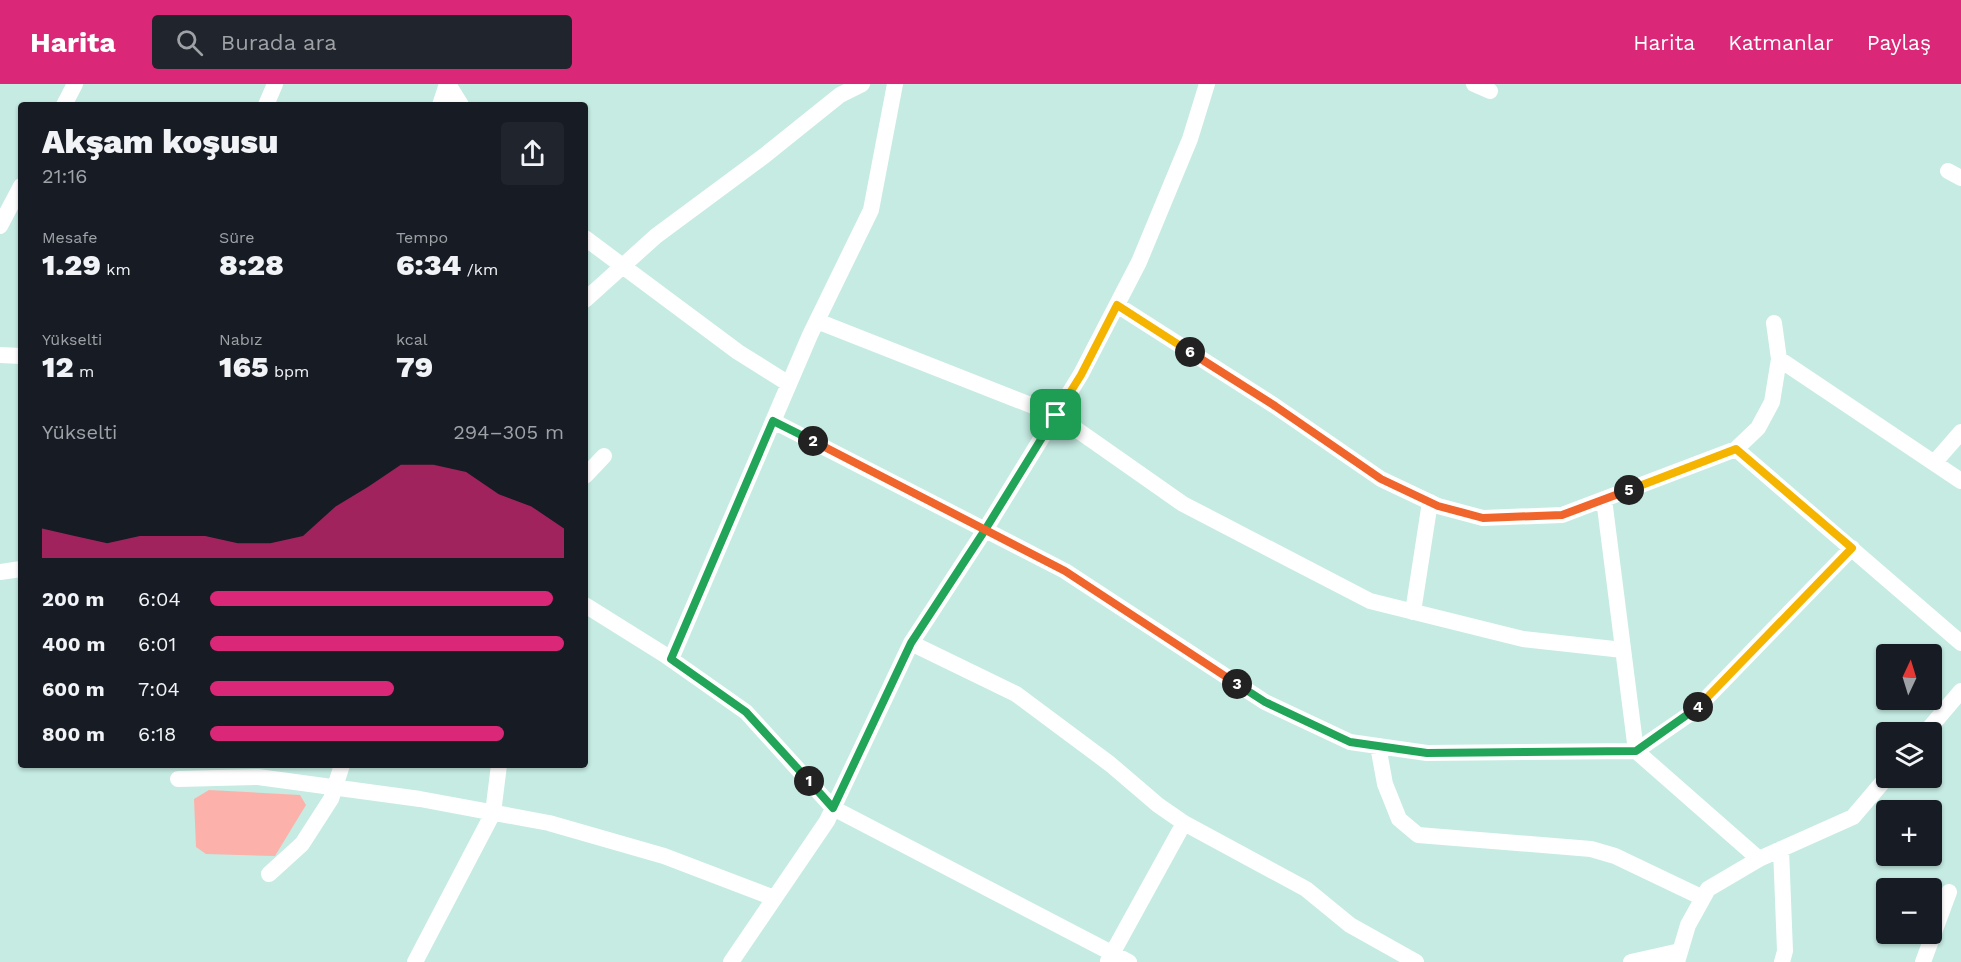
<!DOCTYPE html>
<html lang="tr">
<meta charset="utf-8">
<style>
:root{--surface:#171b24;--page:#20242c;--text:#f1f3f6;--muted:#9ea1a6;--accent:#db2777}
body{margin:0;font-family:"Work Sans",sans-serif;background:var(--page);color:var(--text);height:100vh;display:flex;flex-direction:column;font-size:22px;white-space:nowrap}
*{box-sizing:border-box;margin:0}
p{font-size:20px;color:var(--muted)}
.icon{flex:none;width:33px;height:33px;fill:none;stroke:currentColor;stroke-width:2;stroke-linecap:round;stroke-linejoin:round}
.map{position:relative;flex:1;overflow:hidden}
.details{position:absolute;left:18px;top:18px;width:570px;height:666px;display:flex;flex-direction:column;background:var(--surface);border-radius:6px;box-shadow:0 2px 4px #0004}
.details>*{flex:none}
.needle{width:39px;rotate:4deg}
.fabs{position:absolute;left:1876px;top:560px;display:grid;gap:12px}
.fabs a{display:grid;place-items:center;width:66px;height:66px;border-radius:6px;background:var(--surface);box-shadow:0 2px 4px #0004;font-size:30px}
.pin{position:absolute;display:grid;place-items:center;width:51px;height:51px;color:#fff;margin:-26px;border-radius:12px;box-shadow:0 3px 9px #0006}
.km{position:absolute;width:30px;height:30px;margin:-15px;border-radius:50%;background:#222;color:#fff;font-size:16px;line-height:30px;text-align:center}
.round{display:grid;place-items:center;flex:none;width:63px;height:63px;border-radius:6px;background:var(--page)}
.head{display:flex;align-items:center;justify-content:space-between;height:102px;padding:0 24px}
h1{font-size:33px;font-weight:800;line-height:45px}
.metrics{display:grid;grid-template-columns:repeat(3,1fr);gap:9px;height:102px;padding:6px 24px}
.metrics div{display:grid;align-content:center}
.metrics b{font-size:30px;font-weight:800}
.metrics small{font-size:16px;font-weight:400}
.metrics p{font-size:16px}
.chart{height:168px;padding:12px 24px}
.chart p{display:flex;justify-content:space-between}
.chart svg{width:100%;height:108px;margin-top:6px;fill:var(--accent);opacity:.7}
ul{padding:0 24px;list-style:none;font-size:20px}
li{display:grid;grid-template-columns:96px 72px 1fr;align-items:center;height:45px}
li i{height:15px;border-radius:8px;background:var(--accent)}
header{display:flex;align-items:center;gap:36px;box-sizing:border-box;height:84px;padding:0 30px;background:var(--accent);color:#fff}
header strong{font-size:28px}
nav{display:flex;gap:33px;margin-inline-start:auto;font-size:21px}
.search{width:420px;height:54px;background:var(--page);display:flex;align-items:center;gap:15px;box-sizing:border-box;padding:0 21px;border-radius:6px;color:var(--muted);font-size:22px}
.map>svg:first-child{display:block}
.green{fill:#fcb2ab}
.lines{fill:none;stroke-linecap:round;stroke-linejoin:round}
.minor{stroke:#fff;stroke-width:16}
.split-1-casing{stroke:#fff;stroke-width:12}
.split-2-casing{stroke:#fff;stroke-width:12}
.split-3-casing{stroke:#fff;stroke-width:12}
.split-4-casing{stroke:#fff;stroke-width:12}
.split-5-casing{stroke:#fff;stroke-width:12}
.split-6-casing{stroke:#fff;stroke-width:12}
.split-7-casing{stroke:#fff;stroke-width:12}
.split-1{stroke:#22a559;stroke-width:8}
.split-2{stroke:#22a559;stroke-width:8}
.split-3{stroke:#f0652b;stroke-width:8}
.split-4{stroke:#22a559;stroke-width:8}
.split-5{stroke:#f5b400;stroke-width:8}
.split-6{stroke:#f0652b;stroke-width:8}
.split-7{stroke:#f5b400;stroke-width:8}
</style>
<header>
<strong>Harita</strong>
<div class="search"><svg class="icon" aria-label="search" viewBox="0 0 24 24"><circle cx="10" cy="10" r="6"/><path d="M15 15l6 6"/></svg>Burada ara</div>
<nav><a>Harita</a><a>Katmanlar</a><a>Paylaş</a></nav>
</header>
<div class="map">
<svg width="1961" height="878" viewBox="0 0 1961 878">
<rect width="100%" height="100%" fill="#c5ebe2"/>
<path class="green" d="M209,706l91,5 6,10 -31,51 -69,-2 -10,-7 -2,-48z"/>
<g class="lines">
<path class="minor" d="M448,0l13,21
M1474,0l16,7
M64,21l11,-21
M266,21l9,-21
M440,21l7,-21
M1948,87l13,7
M0,142l21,-40
M585,154l153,114 51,32
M585,216l71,-64 108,-80 76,-61 22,-11
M1117,221l158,101 106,73 57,27 45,12 79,-3 174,-66 22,-21 14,-26 7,-43 -5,-36
M817,237l239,94 127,89 187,97 153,38 100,11
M0,271l21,1
M1779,275l182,122
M773,337l292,150 200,131 85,40 77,11 209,-2 58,-40 158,-163
M1736,365l225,194
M1934,379l27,-31
M585,392l19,-20
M1604,415l32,252 123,108
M0,488l21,-3
M585,521l80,50 81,57 87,96 296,154
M1413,528l17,-110
M911,559l105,51 94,70 48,41 26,18 122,66 44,36 66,37
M671,575l139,-324 61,-125 24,-126
M1926,648l35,-41
M1378,662l7,38 14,35 19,16 173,14 24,7 88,42
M178,695l80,-2 162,22 129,24 115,33 110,42
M1781,765l4,102 -3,11
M269,790l33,-30 29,-45 11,-34
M1108,877l76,-138
M415,878l78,-149 6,-48
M731,878l96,-141 84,-178 74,-113 96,-156 58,-112 51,-123 17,-55
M1631,878l49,-11
M1677,878l11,-37 20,-36 51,-30 94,-42 34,-40
M1923,878l26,-70"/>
</g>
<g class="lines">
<defs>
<path id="split-1" d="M809,697l24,27 78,-165 74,-113 71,-115"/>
<path id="split-2" d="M809,697l-63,-69 -75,-53 102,-238 40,20"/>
<path id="split-3" d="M813,357l252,130 172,113"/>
<path id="split-4" d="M1237,600l28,18 85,40 77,11 209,-2 62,-44"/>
<path id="split-5" d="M1629,406l107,-41 116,99 -154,159"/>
<path id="split-6" d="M1190,268l85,54 106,73 57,27 45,12 79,-3 67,-25"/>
<path id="split-7" d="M1056,331l25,-40 36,-70 73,47"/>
</defs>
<use href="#split-1" class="split-1-casing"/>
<use href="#split-2" class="split-2-casing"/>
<use href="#split-3" class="split-3-casing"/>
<use href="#split-4" class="split-4-casing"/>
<use href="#split-5" class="split-5-casing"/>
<use href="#split-6" class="split-6-casing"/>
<use href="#split-7" class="split-7-casing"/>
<use href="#split-1" class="split-1"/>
<use href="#split-2" class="split-2"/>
<use href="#split-3" class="split-3"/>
<use href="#split-4" class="split-4"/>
<use href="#split-5" class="split-5"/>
<use href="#split-6" class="split-6"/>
<use href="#split-7" class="split-7"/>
</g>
</svg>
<div class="fabs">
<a><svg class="needle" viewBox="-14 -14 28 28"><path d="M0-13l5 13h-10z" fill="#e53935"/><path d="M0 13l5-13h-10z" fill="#9ea1a6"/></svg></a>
<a><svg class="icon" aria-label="layers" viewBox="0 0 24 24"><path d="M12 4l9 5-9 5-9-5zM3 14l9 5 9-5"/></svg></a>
<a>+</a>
<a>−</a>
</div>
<div class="pin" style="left:1056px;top:331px;background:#1e9e55"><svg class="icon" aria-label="arrive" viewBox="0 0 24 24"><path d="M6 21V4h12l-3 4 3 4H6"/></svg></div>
<b class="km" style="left:809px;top:697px">1</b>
<b class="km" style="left:813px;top:357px">2</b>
<b class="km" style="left:1237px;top:600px">3</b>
<b class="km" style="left:1698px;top:623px">4</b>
<b class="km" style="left:1629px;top:406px">5</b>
<b class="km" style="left:1190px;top:268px">6</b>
<section class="details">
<div class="head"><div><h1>Akşam koşusu</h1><p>21:16</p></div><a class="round"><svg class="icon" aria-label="share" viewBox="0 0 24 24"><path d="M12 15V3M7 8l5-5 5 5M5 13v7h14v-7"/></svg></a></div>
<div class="metrics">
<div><p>Mesafe</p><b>1.29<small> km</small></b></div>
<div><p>Süre</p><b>8:28</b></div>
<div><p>Tempo</p><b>6:34<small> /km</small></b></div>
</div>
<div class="metrics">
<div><p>Yükselti</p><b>12<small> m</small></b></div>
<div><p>Nabız</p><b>165<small> bpm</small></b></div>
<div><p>kcal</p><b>79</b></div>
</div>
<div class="chart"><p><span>Yükselti</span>294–305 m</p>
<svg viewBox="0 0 160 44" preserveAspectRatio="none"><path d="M0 44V32L10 35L20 38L30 35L40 35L50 35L60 38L70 38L80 35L90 23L100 15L110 6L120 6L130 9L140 18L150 23L160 32V44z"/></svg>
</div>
<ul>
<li><b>200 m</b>6:04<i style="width:97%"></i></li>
<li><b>400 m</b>6:01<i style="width:100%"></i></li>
<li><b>600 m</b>7:04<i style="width:52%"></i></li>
<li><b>800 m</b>6:18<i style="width:83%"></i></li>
</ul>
</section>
</div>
